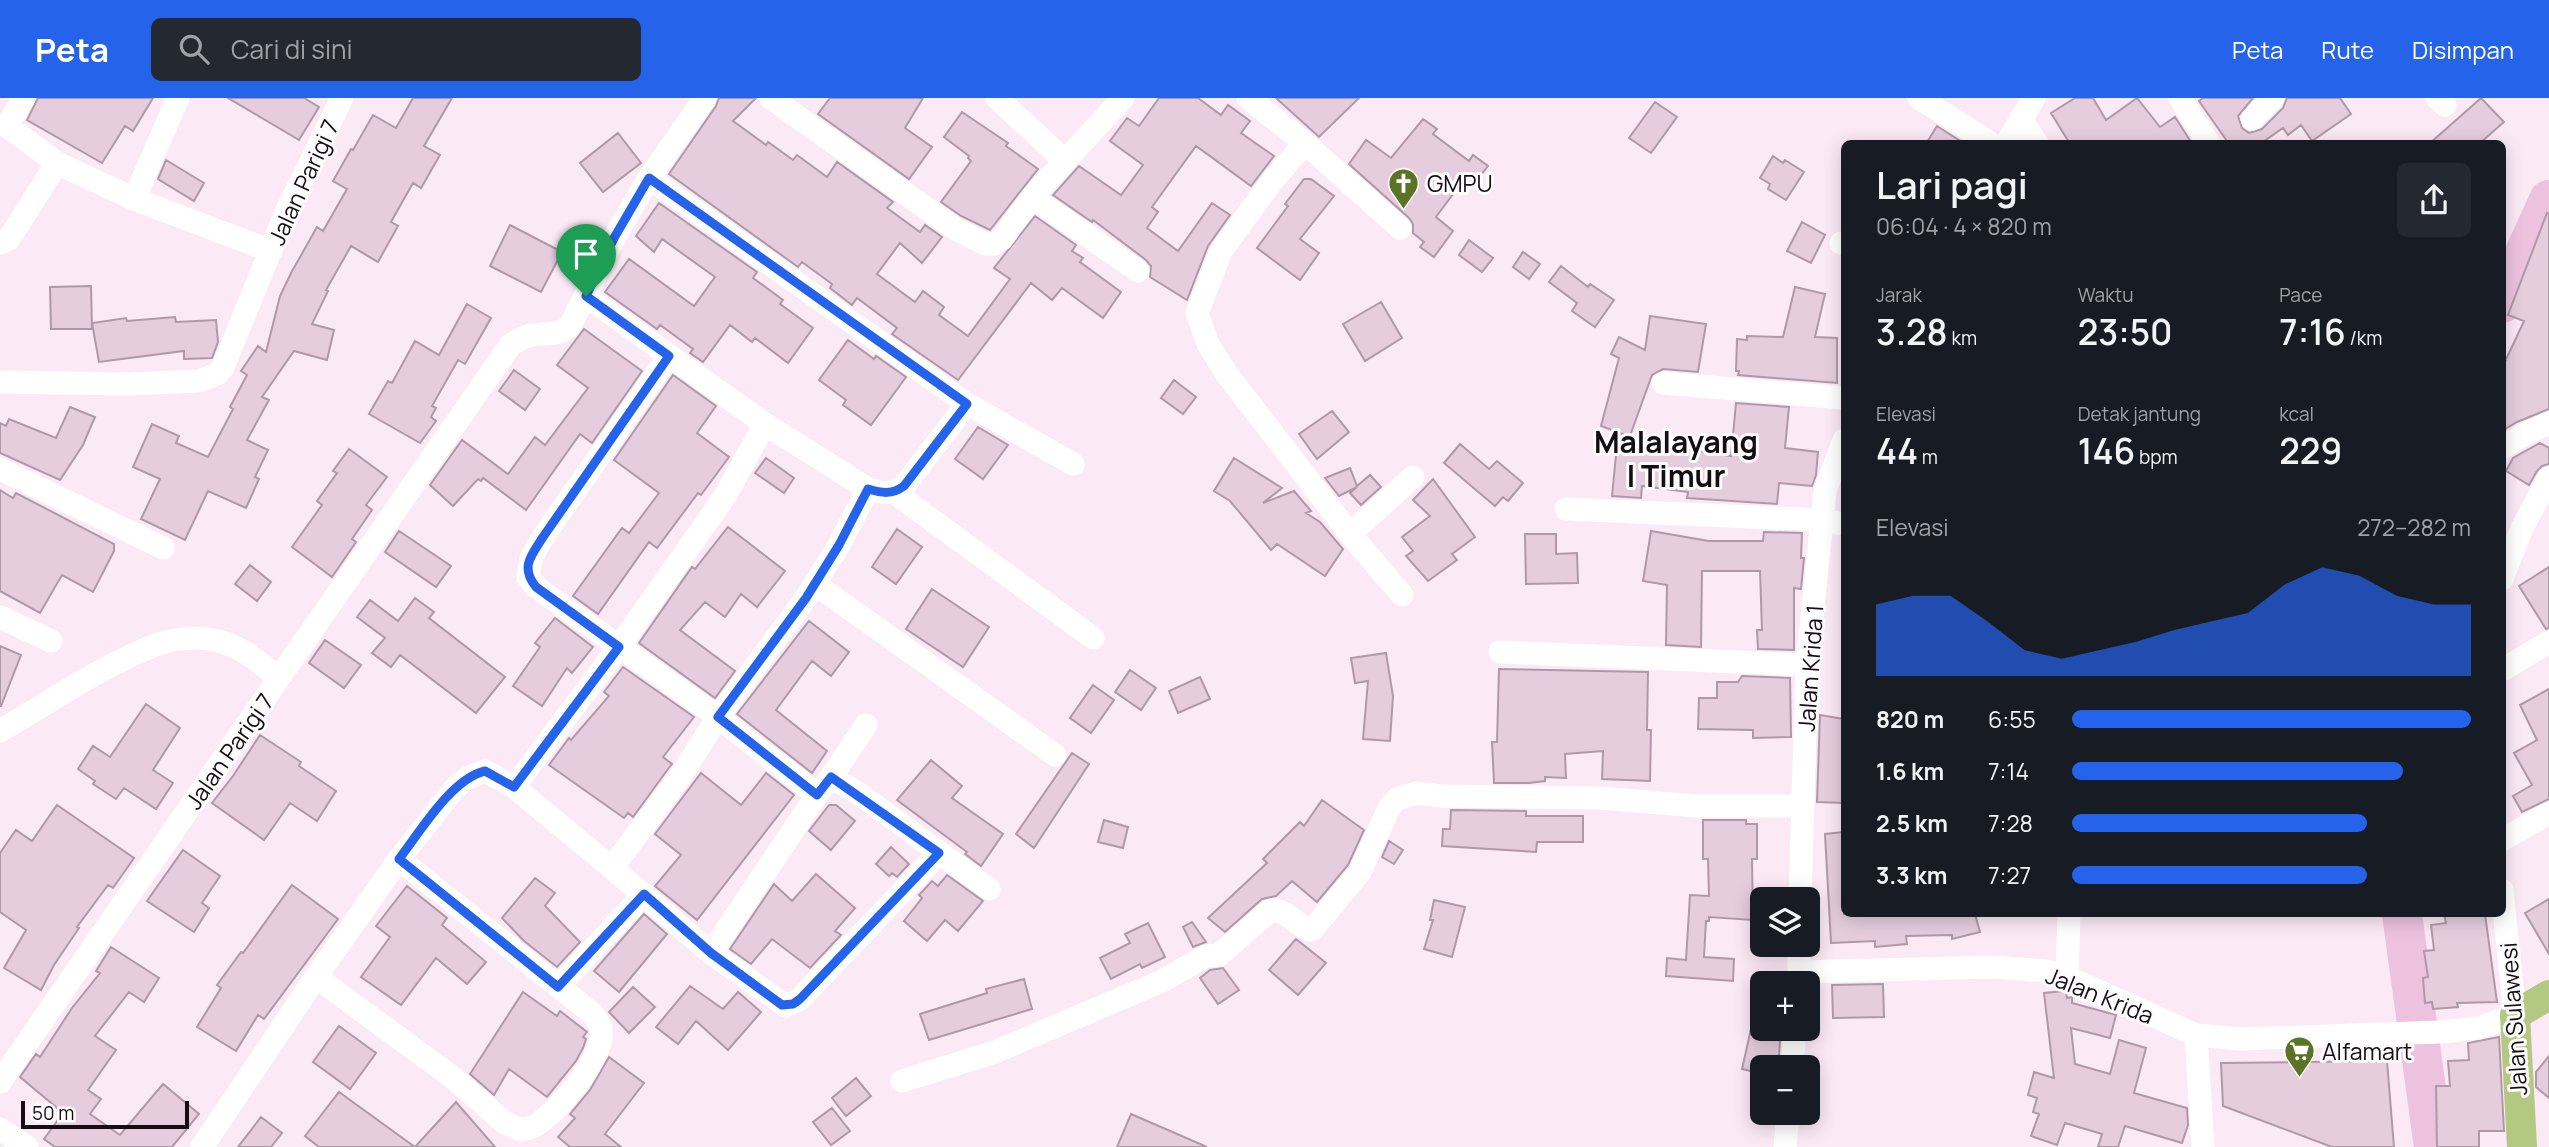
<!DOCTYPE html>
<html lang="id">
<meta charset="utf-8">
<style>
:root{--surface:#171b24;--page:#242831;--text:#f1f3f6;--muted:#9ea1a6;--accent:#2563eb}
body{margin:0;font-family:Manrope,sans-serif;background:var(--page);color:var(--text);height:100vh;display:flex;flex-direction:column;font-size:26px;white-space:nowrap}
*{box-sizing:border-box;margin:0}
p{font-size:23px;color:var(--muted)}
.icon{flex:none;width:38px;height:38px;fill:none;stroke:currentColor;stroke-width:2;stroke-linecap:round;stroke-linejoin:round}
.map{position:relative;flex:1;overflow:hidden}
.drawer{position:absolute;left:1841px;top:42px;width:665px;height:777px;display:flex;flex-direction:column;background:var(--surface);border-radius:10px;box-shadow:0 4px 18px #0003}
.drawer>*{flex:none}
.tools{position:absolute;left:1750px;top:789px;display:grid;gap:14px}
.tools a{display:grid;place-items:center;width:70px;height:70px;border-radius:10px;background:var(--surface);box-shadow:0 4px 18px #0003;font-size:35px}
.scale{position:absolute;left:21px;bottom:18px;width:168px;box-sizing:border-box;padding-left:7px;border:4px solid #150d13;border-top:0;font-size:19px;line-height:24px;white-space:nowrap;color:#150d13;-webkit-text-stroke:5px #fcfcfc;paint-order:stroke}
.pin{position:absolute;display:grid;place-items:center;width:60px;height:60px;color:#fff;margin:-72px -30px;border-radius:50% 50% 50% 0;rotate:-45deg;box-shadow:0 0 7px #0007}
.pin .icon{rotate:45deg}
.round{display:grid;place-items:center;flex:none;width:74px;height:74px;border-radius:10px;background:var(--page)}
.headline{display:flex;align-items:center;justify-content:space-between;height:119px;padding:0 35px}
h1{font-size:38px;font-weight:600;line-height:52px}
.metrics{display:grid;grid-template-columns:repeat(3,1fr);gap:10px;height:119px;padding:7px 35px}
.metrics div{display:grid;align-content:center}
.metrics b{font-size:35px;font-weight:600}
.metrics small{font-size:19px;font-weight:400}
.metrics p{font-size:19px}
.chart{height:196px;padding:14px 35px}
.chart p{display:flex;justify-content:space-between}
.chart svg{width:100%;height:126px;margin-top:7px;fill:var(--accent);opacity:.7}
ul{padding:0 35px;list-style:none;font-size:23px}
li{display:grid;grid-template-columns:112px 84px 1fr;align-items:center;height:52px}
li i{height:18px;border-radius:9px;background:var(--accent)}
header{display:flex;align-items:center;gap:42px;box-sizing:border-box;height:98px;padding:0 35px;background:var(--accent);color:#fff}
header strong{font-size:33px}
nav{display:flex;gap:38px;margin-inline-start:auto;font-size:24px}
.search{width:490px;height:63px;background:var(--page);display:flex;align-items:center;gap:18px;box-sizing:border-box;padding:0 24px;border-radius:10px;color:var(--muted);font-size:26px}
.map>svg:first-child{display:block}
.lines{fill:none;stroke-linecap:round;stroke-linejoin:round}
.river{stroke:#ecc2df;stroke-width:40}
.building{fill:#e5cddd;stroke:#af99a8;stroke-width:2}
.minor{stroke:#fff;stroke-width:23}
.major{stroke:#b3c881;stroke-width:30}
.route-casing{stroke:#fff;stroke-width:14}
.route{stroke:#2563eb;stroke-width:9}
.labels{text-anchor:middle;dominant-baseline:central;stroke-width:6;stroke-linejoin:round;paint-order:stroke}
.street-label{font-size:23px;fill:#150d13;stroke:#fcfcfc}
.poi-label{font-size:23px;fill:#150d13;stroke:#fcfcfc;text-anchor:start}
.district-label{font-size:30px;font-weight:bold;fill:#150d13;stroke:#fcfcfc}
</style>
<header>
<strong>Peta</strong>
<div class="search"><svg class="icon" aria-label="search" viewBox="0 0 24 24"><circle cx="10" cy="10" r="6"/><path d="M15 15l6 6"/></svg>Cari di sini</div>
<nav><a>Peta</a><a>Rute</a><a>Disimpan</a></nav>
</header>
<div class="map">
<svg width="2549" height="1049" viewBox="0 0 2549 1049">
<rect width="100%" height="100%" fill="#fce9f6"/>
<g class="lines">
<path class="river" d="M2502,205l47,-103
M2402,816l32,233"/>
</g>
<path class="building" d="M38,0h115l-20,33 -8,-5 -23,37 -75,-43z
M228,0h76l15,9 -20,33z
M413,0h39l-28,48 16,9 -19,33 -8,-5 -22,39 7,4 -20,36 -27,-16 -25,44 2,1 -16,33 22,6 -7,30 -33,-9 -32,46 7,3 -22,40 21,10 -13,27 4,2 -13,29 -38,-17 -23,49 -44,-21 19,-40 -27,-12 19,-43 27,12 -3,7 32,14 25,-48 -3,-2 17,-32 -6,-4 17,-25 8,6 14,-56 11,-23 26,-46 6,4 24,-42 -14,-8 18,-32 2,1 20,-35 23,13z
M719,0h37l-23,23 33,24 2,-3 25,18 4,-5 30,22 10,-15 56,40 -6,6 33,24 5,-7 17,12 -20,26 -22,-20 -23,31 38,28 8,-11 21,16 -5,8 29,21 42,-57 -16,-11 41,-52 41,29 -4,6 11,7 -3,4 41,30 -18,26 -41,-30 -10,12 -21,-17 -73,97 -66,-46 5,-6 -40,-30 -5,7 -22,-17 2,-4 -30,-22 -4,5 -129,-93 47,-68z
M830,0h93l-18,30 27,19 -23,32 -91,-65z
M1159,0h39l23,17 7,-10 22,16 -9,12 33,23 -23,30 -55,-40 -44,61 6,5 -11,16 31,23 34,-48 18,12 -22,31 -21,54 -37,-23 1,-11 -5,-6 -53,-40 -1,2 -39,-27 26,-29 42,29 22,-30 -33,-24 17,-23 12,8z
M1276,0h83l-40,39z
M2075,0h18l13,22 31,-22 23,29 15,-10 16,25 -121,2 -19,-31z
M2203,0h50l-15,18 4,12 7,5 13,-4 21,-21 4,-10h53l11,16 -39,27 -11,-16 -13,10 -5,-7 -23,16h-31l-30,-43z
M2481,0l23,24 -25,22h-50z
M1655,4l22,15 -26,36 -22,-15z
M962,14l46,31 -2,3 32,23 -48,61 -29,-14 -20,-14 30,-41 -3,-3 1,-2 -25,-19z
M1423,21l14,10 -4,5 36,27 4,-6 15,11 -11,14 -9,-6 -32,43 17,14 -19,26 -14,-10 4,-5 -11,-9v-9l-4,-6 -60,-54 17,-24 25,18z
M1937,28l28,18h-39z
M618,35l23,30 -38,29 -23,-29z
M1773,58l10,7 2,-3 19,12 -18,28 -18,-11 2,-5 -10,-6z
M166,62l38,23 -10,18 -36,-22z
M1304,81h7l23,17 -34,43 19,14 -19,27 -43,-32 31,-42 -3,-2z
M659,105l98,69 -4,6 30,22 -3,4 33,24 -25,35 -33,-25 -3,4 -22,-17 -27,37 -13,-9 3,-4 -33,-24 -3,4 -52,-37 24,-33 65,47 21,-29 -53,-38 -8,13 -18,-16z
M2547,115l2,1v195l-32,13 -15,9v-63l22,-47 -16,-6z
M1802,124l23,13 -14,28 -24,-12z
M510,127l52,27 -21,40 -51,-26z
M1469,142l24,18 -11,14 -23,-17z
M1523,154l17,12 -11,15 -16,-12z
M1561,168l27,21 2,-3 24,16 -19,27 -23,-16 5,-8 -28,-21z
M91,188l1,43h-41l-1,-42z
M1795,189l30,7 -10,43 22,1v45l-99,-8 1,-4h-3l1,-32 10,1v-4l36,1z
M1381,204l21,36 -37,23 -22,-37z
M467,206l24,14 -26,46 -7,-4 -26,46 4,2 -5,9 5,4 -16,22 -51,-29 19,-33 4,2 23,-42 24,14z
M1650,218l56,8 -8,48 -35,-3 -11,6 -22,61 28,3v6l73,11 5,-53 53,4 -4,41 33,4 -2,23 -4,11 -33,-3 -2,21 -90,-6 1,-6 -46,-6 -1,12 -29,-2 6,-61h7l-24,-9 18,-68 -8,-4 8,-17 26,13z
M175,219l1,5 40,-2 2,22 -6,16 -28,1v-8l-85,11 -7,-39 34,-5 1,3z
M584,231l58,42 -50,72 -12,-9 -54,76 -43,-32 -2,3 -3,-2 -25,27 -23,-21 32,-45 46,34 27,-37 10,8 43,-57 -31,-23z
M848,242l26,19 2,-3 30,21 -35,48 -28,-20 3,-5 -27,-20z
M514,272l26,19 -15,21 -26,-19z
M673,277l43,31 -19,27 32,24 -28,38 -3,-2 -41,55 -8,-6 -51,72 -25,-18 49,-68 7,5 30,-40 -45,-33z
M1174,282l22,17 -13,17 -22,-16z
M70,309l25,10 -12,28 -23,35 -60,-27v-30l6,3 3,-7 47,19z
M1332,313l17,21 -32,27 -18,-25z
M978,329l30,18 -25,34 -28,-20z
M2540,345l9,5v16l-7,2 -5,5 -8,14 -23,-14 7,-13z
M1460,346l29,25 8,-8 26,22 -15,18 -5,-4 -8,9 -51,-43z
M349,351l38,28 -21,28 6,5 -20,29 4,3 -24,35 -40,-30 30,-42 -5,-4 20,-28 -4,-2z
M766,360l28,20 -10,15 -29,-20z
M1234,360l48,30 -19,15 31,-12 17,20 -5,2 14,9 23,27 -18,27 -48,-32 -6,6 -41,-49 -16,-10z
M1350,370l7,18 13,-11 11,12 -20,18 -11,-12 7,-6 -18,9 -14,-18z
M1433,381l42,58 -23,17 5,6 -29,21 -22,-25 7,-5 -11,-14 28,-21 -17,-16z
M0,392l13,8 3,-5 98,51v7l-21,41 -31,-17 -22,38 -40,-22z
M728,429l57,44 -28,36 -16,-13 -16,23 -20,-15 -25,28 55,41 -20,27 -76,-55 53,-76 3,2z
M897,431l25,18 -26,37 -24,-17z
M399,433l52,35 -15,21 -51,-35z
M1651,433l58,10h54l1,-9 38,1 -1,25h3l-3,31 -7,-1v62l-36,-1 -1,-19h5l-2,-59h-58l-1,76 -35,-2 1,-60 -24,-4z
M1525,436h31v20l21,-1 1,30 -52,1z
M250,467l21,17 -14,19 -22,-17z
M2549,469v61l-3,1 -27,-43z
M932,491l57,38 -26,40 -57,-38z
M415,500l19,14 -5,6 76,59 -29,36 -76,-58 -9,12 -19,-14 13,-15 -28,-21 13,-17 28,21z
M555,520l38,29 -21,26 -5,-5 -25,38 -29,-20 27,-39 -5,-4z
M809,523l40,31 -18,24 -19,-15 -36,49 51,41 -15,22 -75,-59z
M325,542l36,25 -17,23 -35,-25z
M0,548l21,9 -20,51h-1z
M1386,555l7,43 -3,45 -27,-2 5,-58 -13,2 -4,-25z
M623,569l71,50 -31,40 9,7 -4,5 -35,48 -5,-4 -4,5 -75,-53 20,-27 2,2 38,-44 -5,-4z
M1499,571l149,3 -1,58h4l-1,51 -48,-2 1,-28 -38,3 1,24 -21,-1v4l-16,2h-35l-2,-41h5z
M1130,572l26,18 -15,22 -26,-18z
M1742,578l48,2 1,59 -38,1v-8l-55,-1 1,-31h18v-16h21z
M1200,579l10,22 -32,14 -9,-22z
M1093,587l21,15 -23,33 -21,-15z
M2549,591v110l-27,13 -9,-16 19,-11 -18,-32 23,-13 -17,-35z
M146,606l34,24 -27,42 20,13 -17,26 -32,-21 -8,11 -23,-15 2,-3 -17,-12 15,-23 17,11z
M1820,617l24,4v84l-27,-1z
M260,637l41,27 -2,4 37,25 -19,30 -27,-18 -26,37 -52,-37 21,-27z
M1072,655l17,11 -55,84 -18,-14z
M931,662l31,26 -10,12 51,36 -22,32 -16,-12 2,-2 -70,-52z
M701,675l40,32 25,-32 28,22 -97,125 -42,-34 26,-31 -26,-21z
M1322,702l42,30 -16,35 -31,37 -25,-21 -16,15 -14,3 -37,33 -17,-14 59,-55 -4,-4 37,-37 4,4z
M57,707l77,53 -21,30 -5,-3 -31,42 2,1 -25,37 -13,25 -37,-22 22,-38 -26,-18v-59l16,-23 16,11z
M829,707h7l19,16 -24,29 -22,-19z
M1451,712l75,1v5h57v26h-46l-1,10 -94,-6 1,-17h7z
M1104,722l24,7 -5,21 -25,-6z
M1703,722h43v4h11v35h-5l1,61 -44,-3v4h-3l-2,36 30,2 -1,22 -67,-5 1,-18 19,2 4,-65 19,1 -1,-37h-5z
M1843,734l1,82h131l5,18 -28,7v-4l-46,1 1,8 -32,3v-6l-44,2 -6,-109z
M1389,743l14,9 -9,14 -12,-7z
M891,749l18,17 -12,13 -5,-4 -3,3 -13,-12z
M183,752l37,26 -18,27 7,5 -15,24 -47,-31z
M816,776l39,34 -20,23 6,4 -31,33 -38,-29 -21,25 -21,-15 44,-65 18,17z
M947,777l36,26 -25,30 -13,-11 -18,21 -23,-20 18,-23 -3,-3 13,-14 6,5z
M535,780l20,15 -10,13 35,36 -23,25 -33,-26 -22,-23z
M292,787l46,34 -74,100 -6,-4 -22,36 -39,-24 24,-39 -4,-3 24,-33 2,1z
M407,788l40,32 -5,7 44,37 -19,22 -31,-26 -35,47 -40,-28 29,-40 -14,-11z
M2549,801v55l-24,-41z
M1434,802l31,7 -13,50 -28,-8 9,-29h-3z
M644,816l23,20 -48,58 -25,-21z
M2444,816h41l12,88 -40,1 1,4 -25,2 -1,-7 -7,1 -2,-25 5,-1 -4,-26 10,-1 -3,-25 15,-2z
M1192,824l14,20 -13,5 -10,-20z
M1148,825l17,34 -23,11 -2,-4 -29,15 -11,-21 30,-15 -5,-9z
M1296,841l30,24 -28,32 -29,-25z
M111,849l48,31 -15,24 -15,-10 -34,44 21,14 -28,40 13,9 -11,15 30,21 43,-51 36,30 -27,33h-117l-11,-8 19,-26 -43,-36 16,-23 4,3 32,-49 28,-35 -4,-2z
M1223,870l16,22 -21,14 -18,-26 10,-8z
M1024,881l8,30 -103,31 -9,-26 67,-21 -1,-4z
M1883,886l1,33 -51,1 -1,-33z
M690,888l33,23 15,-17 23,20 -33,38 -32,-29 -18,23 -22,-17z
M633,889l22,20 -26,26 -20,-21z
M2064,893l2,1 1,6 5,-1v6l44,12 -6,23 -39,-10 4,36 35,10 9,-34 27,8 -12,45 53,15 1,17 -6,18 -57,-17 -7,21h-20l4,-13 -37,-11 -8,22 -26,-9 8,-22 -6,-2 4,-14 -9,-3 6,-23 20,6 -10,-85z
M523,894l34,24 3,-5 27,21 -4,5 3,2 -3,9 -7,13 -29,36 -38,-28 -15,26 -24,-21z
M339,928l37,27 -26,36 -37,-27z
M1751,931h30l-3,39h-16v6l-20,-5z
M2499,939l5,94h-25v16h-42l-1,-61h14l-2,-25 21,-1 -1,-17z
M2549,958v42l-13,-11v-15z
M609,959l35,26 -39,51 16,13h-51l-12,-10 17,-19 -5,-4 20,-24z
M2387,963l7,86h-62l-109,-41 -2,-43z
M856,980l15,18 -25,20 -14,-18z
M339,994l76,55 41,-45 39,45h-176l-14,-11z
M832,1010l18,23 -19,14 -18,-23z
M1131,1016l76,33h-90z
M261,1019l21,16 -11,14h-33z"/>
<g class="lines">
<path class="minor" d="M24,0l-17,28 50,37 77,36 137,52
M771,0l183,130 31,16h9l8,-5 30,-42 91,-99
M997,0l68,63
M1248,0l57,45 -32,37 -52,71 -24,62 11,31 18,29 124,161 52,61
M1919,0l73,46
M2180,0l29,46
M2437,0l8,7
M2021,20l16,26
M2252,21l21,-21
M1305,45l95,85
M2006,46l28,-46
M649,80l318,226 -63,82c-12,9 -22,7 -36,3l-103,-65
M1032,99l106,74
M134,101l44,-101
M0,145l9,-4 48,-76
M1841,145l3,1
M0,284l127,2 72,-3 18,-7 6,-7 64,-157 55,-112
M1663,285l181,15
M967,306l106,60
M2502,350l21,-13 26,-12
M0,371l163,79
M895,395l198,145
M1566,411l256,11 22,4
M1350,436l63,-57
M2502,481l20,-51 27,-50
M815,486l240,171
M0,519l51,24
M1500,554l307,13
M2502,572l47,-28
M279,580l232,-334c7,-3 13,-8 21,-9 15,-2 26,1 38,-9l44,-88 35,-60 56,-80
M0,633c50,-29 103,-66 156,-86 22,-8 47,-9 69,-2 20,6 38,23 54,35l-279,404
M831,679l35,-52
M514,689l98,81 68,-91 38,-60 -182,-130 -8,-10 3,-19 12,-21 126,-181
M817,697l14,-18 27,16 131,96
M2502,742l47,-27
M612,770l99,85 75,53 14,-7 139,-146
M1800,802l7,-235 18,-174 19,-51
M711,855l106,-158 -99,-78 88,-119 33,-53 29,-56
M1799,874v-27
M316,879l136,100 52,45 17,8c5,-1 11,-2 15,-5 22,-13 69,-69 65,-95 0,-5 -5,-10 -7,-15l-195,-156
M2067,879l2,-63
M1798,886l1,-12 193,-5 54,4 21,6 129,58 44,4 200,-7 39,-4 36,-13 -13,-125
M558,889l86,-93
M2196,937l7,112
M1792,970l3,-39
M902,983l93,-29 167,-71 44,-25 13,-1 52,-45c15,-1 24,14 38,20l4,-1 47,-57 29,-64 8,-9 19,-6 25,3 158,2 98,8h105
M0,1031l27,18
M202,1049l114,-170 83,-118 56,-71 13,-10 17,-7 29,16 105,-140 106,-151 40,-72 -179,-128
M1785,1049l3,-34"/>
<path class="major" d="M2522,1049l-7,-132 34,-20"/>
</g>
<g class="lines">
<defs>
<path id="route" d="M649,80l318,226 -63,82c-12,9 -22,7 -36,3l-29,56 -33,53 -88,119 99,78 14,-18 108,76 -139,146 -7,5 -11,1 -71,-52 -67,-59 -86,93 -159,-128c21,-27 52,-80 86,-88l29,16 105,-140 -83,-60c-16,-20 -5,-31 7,-50l126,-181 -83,-60 28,-58z"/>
</defs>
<use href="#route" class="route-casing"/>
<use href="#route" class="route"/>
</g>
<defs>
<symbol id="church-pin" viewBox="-11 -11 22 30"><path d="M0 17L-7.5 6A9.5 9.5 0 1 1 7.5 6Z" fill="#5b7325" stroke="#fcfcfc"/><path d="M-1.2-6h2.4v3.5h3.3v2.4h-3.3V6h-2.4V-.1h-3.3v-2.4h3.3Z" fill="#fff"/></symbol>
<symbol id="supermarket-pin" viewBox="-11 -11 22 30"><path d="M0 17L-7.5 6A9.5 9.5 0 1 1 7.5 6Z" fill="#5b7325" stroke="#fcfcfc"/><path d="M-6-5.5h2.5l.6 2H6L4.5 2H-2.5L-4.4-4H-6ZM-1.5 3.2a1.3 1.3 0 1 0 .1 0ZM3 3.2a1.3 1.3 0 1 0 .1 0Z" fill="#fff"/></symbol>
</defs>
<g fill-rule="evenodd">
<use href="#church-pin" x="1386" y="68" width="35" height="47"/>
<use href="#supermarket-pin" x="2282" y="936" width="35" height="47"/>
</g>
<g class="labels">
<g class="street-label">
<text transform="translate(303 84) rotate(-65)">Jalan Parigi 7</text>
<text transform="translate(1810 570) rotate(-86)">Jalan Krida 1</text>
<text transform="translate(229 653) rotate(-55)">Jalan Parigi 7</text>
<text transform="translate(2100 897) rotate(22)">Jalan Krida</text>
<text transform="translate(2513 921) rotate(-94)">Jalan Sulawesi</text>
</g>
<g class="poi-label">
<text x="1427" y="85">GMPU</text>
<text x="2322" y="953">Alfamart</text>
</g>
<g class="district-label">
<text x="1676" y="343">Malalayang<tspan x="1676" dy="34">I Timur</tspan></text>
</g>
</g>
</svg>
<div class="tools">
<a><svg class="icon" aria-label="layers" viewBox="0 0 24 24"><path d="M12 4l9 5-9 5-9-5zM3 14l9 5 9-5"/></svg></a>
<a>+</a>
<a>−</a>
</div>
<div class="scale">50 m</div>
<div class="pin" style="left:586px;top:198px;background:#1e9e55"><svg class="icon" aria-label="arrive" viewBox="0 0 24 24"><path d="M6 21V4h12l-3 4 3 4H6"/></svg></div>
<section class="drawer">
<div class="headline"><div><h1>Lari pagi</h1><p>06:04 · 4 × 820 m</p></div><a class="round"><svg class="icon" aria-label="share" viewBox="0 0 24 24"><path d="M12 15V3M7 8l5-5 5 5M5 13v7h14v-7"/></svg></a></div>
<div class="metrics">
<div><p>Jarak</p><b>3.28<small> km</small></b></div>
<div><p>Waktu</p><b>23:50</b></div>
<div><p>Pace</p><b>7:16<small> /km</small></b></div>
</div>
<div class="metrics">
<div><p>Elevasi</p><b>44<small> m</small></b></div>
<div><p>Detak jantung</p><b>146<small> bpm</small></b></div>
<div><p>kcal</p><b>229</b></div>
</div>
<div class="chart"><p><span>Elevasi</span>272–282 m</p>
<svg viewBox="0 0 160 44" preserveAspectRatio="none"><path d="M0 44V19L10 16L20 16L30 25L40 35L50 38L60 35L70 32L80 28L90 25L100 22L110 12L120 6L130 9L140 16L150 19L160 19V44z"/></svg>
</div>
<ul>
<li><b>820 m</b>6:55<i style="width:100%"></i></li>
<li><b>1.6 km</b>7:14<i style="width:83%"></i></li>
<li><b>2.5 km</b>7:28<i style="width:74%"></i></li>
<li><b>3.3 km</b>7:27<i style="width:74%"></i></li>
</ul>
</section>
</div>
